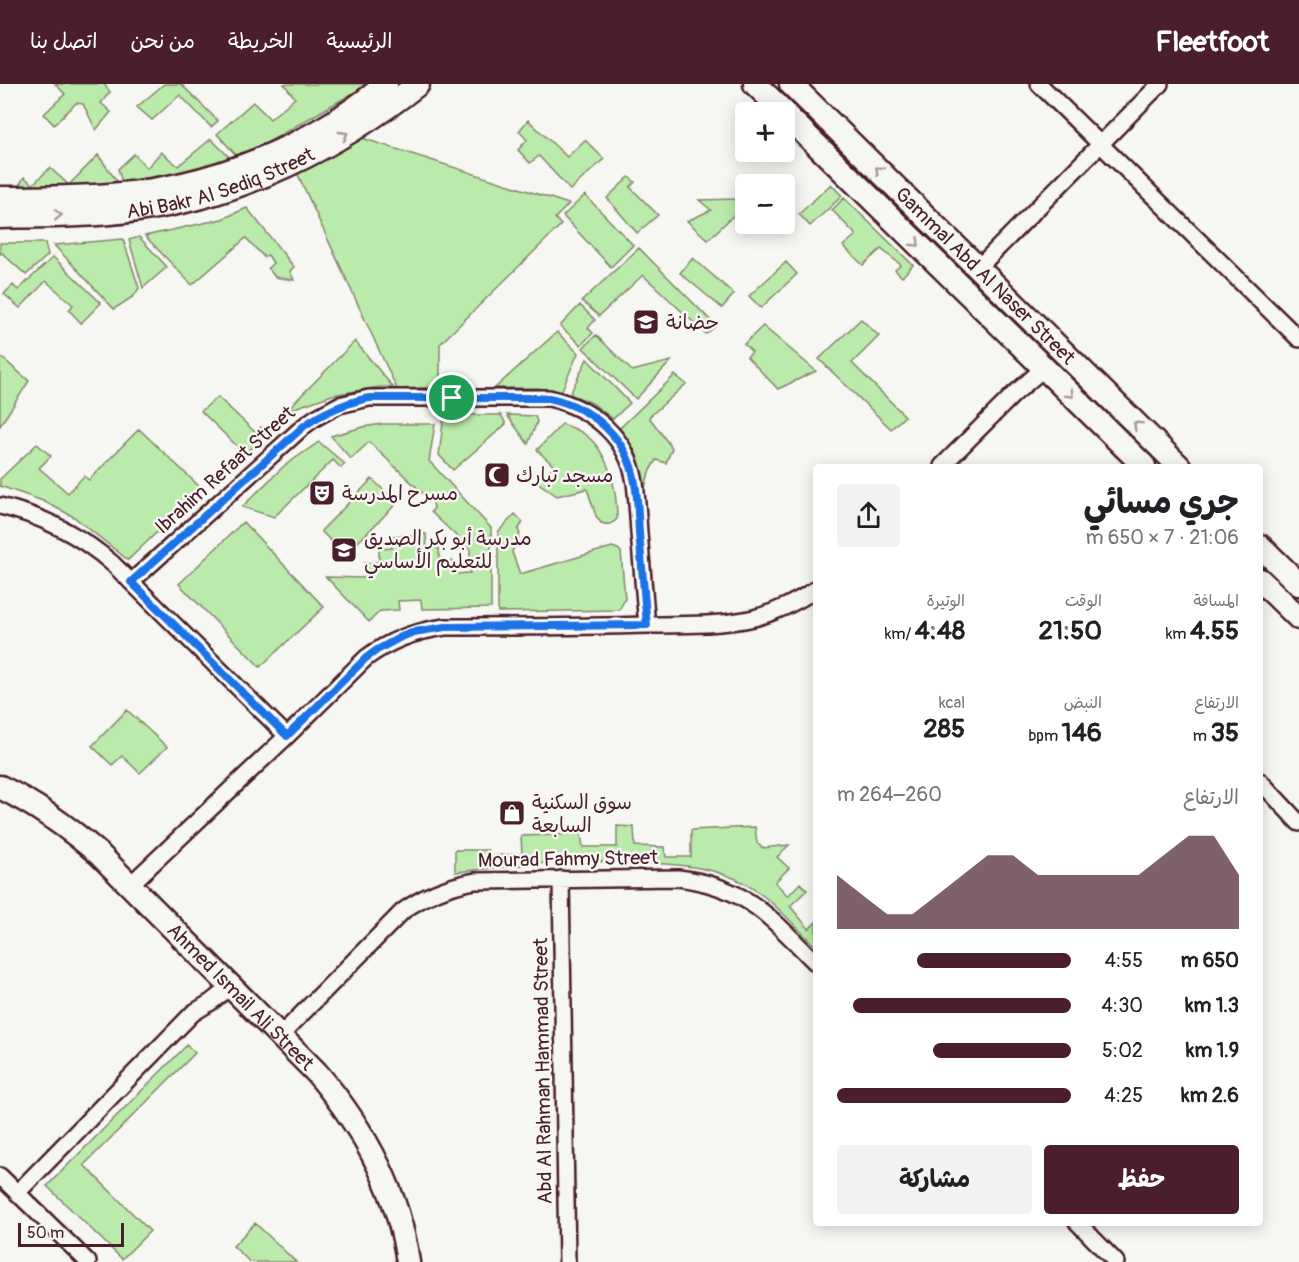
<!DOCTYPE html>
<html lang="ar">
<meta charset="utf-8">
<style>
:root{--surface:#fff;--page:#f2f2f2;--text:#202124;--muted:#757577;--accent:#4a1f2b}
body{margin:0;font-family:Pangolin,"Playpen Sans Arabic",sans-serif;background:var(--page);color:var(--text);direction:rtl;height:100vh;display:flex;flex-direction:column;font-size:22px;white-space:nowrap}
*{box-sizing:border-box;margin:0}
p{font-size:20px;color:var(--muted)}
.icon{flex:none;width:33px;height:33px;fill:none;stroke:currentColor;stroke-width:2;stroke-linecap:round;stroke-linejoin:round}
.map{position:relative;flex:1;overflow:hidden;direction:ltr}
.sheet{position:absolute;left:813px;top:380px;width:450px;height:762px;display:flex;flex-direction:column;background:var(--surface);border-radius:6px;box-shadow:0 3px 15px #0003;direction:rtl}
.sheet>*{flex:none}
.tools{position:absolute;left:735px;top:18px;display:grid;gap:12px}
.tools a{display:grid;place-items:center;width:60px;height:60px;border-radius:6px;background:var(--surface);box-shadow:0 3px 15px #0003;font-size:30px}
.scale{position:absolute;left:18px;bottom:15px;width:106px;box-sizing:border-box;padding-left:6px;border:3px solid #4a1f2b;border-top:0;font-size:16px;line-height:21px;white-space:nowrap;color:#4a1f2b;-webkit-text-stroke:4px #f6f6f2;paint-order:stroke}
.pin{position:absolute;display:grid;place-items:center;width:51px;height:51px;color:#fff;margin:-26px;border:3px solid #fff;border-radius:50%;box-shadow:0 2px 6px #0007}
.round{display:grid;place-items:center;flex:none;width:63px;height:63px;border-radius:6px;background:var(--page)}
.headline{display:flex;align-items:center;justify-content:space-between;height:102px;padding:0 24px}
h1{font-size:33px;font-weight:700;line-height:45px}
.metrics{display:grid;grid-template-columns:repeat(3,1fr);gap:9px;height:102px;padding:6px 24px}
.metrics div{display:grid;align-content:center}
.metrics b{font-size:26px;font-weight:700}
.metrics small{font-size:16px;font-weight:400}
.metrics p{font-size:16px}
.chart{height:168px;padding:12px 24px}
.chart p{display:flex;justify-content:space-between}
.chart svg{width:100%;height:108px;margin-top:6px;fill:var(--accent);opacity:.7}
.action{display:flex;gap:12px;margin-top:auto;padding:12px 24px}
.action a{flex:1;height:69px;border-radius:6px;background:var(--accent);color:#fff;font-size:24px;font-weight:700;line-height:69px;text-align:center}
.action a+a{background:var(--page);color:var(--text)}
ul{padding:0 24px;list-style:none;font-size:20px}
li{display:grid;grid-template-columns:96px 72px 1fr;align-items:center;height:45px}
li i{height:15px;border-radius:8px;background:var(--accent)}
header{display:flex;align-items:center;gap:36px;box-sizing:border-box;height:84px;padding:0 30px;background:var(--accent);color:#fff}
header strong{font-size:28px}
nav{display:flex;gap:33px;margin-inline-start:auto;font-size:21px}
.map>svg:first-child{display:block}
.green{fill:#baebaa;stroke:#82856a;stroke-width:1.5}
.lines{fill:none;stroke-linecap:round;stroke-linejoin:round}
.street-casing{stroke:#4a1f2b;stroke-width:20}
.secondary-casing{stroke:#4a1f2b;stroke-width:27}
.street{stroke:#f6f6f2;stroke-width:15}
.secondary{stroke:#f6f6f2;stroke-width:22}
.oneway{stroke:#a99598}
.route-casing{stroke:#fff;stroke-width:12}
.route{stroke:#1a73e8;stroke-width:8}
.labels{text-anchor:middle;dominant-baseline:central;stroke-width:5;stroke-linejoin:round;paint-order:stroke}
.street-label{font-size:20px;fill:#4a1f2b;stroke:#f6f6f2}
.poi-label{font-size:20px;fill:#4a1f2b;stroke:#f6f6f2;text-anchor:start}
</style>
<header>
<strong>Fleetfoot</strong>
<nav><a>الرئيسية</a><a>الخريطة</a><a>من نحن</a><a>اتصل بنا</a></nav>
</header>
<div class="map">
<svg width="1299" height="1178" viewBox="0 0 1299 1178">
<rect width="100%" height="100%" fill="#f6f6f2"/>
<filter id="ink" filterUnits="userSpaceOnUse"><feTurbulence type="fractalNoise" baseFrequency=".0167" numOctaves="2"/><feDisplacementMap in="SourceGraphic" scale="12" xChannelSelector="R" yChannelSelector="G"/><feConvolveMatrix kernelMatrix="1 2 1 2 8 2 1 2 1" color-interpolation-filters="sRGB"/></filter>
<g filter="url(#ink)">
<path class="green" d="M55,0h49l6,8 -9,11 10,9 -15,18 -13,-26 -7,-1 -22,22 -10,-11 21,-20z
M164,0h17l37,37 -7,6 -31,-32 -28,25 -15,-13z
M284,0h82l-11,8 -97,56 -21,8 -20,-22 36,-32 17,17 25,-21z
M528,36l39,37 18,-17 19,19 -34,31 -31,-34 -9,7 -12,-13 9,-10 -8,-9z
M346,49l223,71 -14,14 6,7 -121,119v41l-3,2 -40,2 -104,-225z
M211,55l20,20 -33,11 -75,16 -5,-17 16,-15 13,14 14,-16 17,14z
M98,71l21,29 -92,8 -7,-8 4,-7 9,7 17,-16 19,17z
M629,93l6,5 -5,5 28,28 -21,18 -30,-35z
M831,100l11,12 -32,30 -11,-12z
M585,111l48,50 -22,22 -48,-51z
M844,114l69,67 -11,12 -7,-7 6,-5 -20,-16 -18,16 -20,-19 13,-11 -24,-25z
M739,115l-2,5 4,4 -33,32 -21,-19 24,-11 -12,-10z
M247,124l47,59 -4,4 4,9 -19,-3 -7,-9 5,-5 -5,-8 -4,2 -18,-19 -54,47 -47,-49 77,-17z
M139,153l28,30 -24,21 -14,-48z
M123,155l16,49 -5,8 -20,13 -60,-64z
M0,159h45l3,12 -22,20 -24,-22 -2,1z
M639,164l77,78 -10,8 -63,-59 -44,41 -17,-15z
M53,173l48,46 -20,20 -12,-13 4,-5 -27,-24 -26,27 -16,-14 9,-9 5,5z
M693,174l41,36 -12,14 -42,-35z
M786,178l11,12 -36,34 -12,-12z
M580,221l15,15 -7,8 5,5 -12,12 -21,-19z
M861,235l18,17 -27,27 53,53 -14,13 -72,-70z
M763,242l53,45 -38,18 -31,-32 5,-5 -8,-8z
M557,248l21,21 -17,39 -23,-4h-43z
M596,251l36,36 39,-10 -35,38 -53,-51z
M355,257l38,46h-14l-47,8 -46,16z
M0,272l29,25 -29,45z
M587,275l43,44 -17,16 -21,-16 -22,-9z
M675,291l11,9 -37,33 23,31 -6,15 -10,-3 -7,12 -4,16 -13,-38 -12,-22z
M218,313l37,35 6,-5 8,6 -24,21 -44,-43z
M444,331h57l5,9 -53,46 -14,-15z
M507,331l28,1 2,6 -9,22z
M382,340h53l-6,37 62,67v80l-69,1 -1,-9 -23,1 1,9 -19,1 -11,11 -43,-45 39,1v-15l14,-1v-13l13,-1v-12l34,-2 1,15 12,-1 1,14 13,-1 1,13 16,-1v-24l-39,-37 3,-4 -1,-5 -64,-61 -18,17 -20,-23 32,-9z
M562,340c9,3 18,6 25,12 23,19 30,55 30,83 -6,6 -9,6 -16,4l-5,-7 -9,-27 -30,7 -20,-14 17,-16 -17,-16z
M139,345l63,60 -74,71 -54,-43 -31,-16 -43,-15v-7l37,-35 14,12 -12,12 29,25 16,-17 5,4z
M319,358l26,22 -4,4 -8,-8 -59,57 -32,-10 42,-41z
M372,395l25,24 -52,52 -24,-24z
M515,430l8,8 -5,8 2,4 -8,18 8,22 92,-27 6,2 3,3 4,47 -6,11 -121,2v-80z
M243,438l81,85 -64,60 -81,-83z
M127,626l40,37 -27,26 -18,-17 -10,9 -20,-19z
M617,742l17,1 1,19 29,1 2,10h25v-27l64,-3 2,16 6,5 26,-3 -12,12 12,11 -14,14 13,14 12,-13 7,7 -17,16 19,23 7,-7v25c-23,-23 -49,-54 -80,-68 -29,-13 -62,-15 -94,-16 -32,-2 -64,-2 -96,0 -31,2 -61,6 -91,9v-22h33l1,6 33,-2 -1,-18 60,-2 2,13h34z
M187,961l8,8 -111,112 66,66 -28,28 -75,-73z
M255,1139l41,39h-46l-17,-16z"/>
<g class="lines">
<defs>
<path id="street" d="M1039,0l260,255
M978,184l182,-184
M942,382l72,-72 30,-26
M0,422c43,10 80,29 113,58l174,172
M131,498l173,-156 11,-8 24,-13 30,-7h180c43,10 79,39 86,85 2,16 3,34 4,50 3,31 5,62 8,92
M1260,697l39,42
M561,795l6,383
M130,801l157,-149 79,-78c24,-18 49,-27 79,-31 68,0 137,0 205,-2 35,-1 70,1 104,-7 23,-6 43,-16 62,-29
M280,952l123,-125c22,-16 45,-25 72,-30l203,-3c68,8 92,39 138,85
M0,1092l88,86
M17,1109l176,-180 18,-11 19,-15
M1077,1138l39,40"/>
<g id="secondary">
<path d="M755,0l29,28"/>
<path id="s1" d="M791,0l388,382"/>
<path d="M784,29l360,353"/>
<path d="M0,114c37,0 73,0 110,-3 98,-7 200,-47 276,-111"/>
<path id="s2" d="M0,133c46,-1 92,-1 137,-7 104,-14 200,-62 281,-126"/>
<path d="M1260,462l39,38"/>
<path d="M1260,496l39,38"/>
<path id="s3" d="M0,703c37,18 68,40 99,67l217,218c47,55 82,117 92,190"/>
</g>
</defs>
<use href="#street" class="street-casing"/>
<use href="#secondary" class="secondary-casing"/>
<use href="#street" class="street"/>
<use href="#secondary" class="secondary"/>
</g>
<defs><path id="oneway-chevron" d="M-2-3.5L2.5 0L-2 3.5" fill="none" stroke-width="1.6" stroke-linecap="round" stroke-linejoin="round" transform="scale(1.5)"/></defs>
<g class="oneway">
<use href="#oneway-chevron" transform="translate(344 51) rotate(-30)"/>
<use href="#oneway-chevron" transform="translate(879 86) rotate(-135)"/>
<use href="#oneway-chevron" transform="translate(58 131) rotate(-2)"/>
<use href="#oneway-chevron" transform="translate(916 159) rotate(44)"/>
<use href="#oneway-chevron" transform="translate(1070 310) rotate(45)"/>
<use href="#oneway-chevron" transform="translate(1137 341) rotate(-135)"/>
</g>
</g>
<g class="lines" filter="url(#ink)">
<defs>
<path id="route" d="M369,314h180c43,9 79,40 86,85 3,16 3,34 4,50 3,31 5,62 8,92l-202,2 -31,5 -13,5 -24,13 -11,8 -79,78 -156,-154 173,-156c21,-15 40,-23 65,-28z"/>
</defs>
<use href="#route" class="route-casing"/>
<use href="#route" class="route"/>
</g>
<defs>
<symbol id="school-square" viewBox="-11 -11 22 22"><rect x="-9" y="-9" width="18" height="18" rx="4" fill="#4a1f2b" stroke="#f6f6f2"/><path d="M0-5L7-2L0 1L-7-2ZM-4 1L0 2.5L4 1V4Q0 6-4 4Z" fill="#fff"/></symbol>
<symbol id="mosque-square" viewBox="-11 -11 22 22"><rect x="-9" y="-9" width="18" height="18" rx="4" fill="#4a1f2b" stroke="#f6f6f2"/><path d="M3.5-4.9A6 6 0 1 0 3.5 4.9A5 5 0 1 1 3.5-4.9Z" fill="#fff"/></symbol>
<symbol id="theatre-square" viewBox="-11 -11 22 22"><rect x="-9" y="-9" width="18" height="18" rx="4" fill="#4a1f2b" stroke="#f6f6f2"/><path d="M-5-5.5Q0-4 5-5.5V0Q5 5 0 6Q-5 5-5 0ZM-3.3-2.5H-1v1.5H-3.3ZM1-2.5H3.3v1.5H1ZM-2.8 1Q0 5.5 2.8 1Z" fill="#fff"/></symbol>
<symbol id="shop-square" viewBox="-11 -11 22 22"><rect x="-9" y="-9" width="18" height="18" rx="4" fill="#4a1f2b" stroke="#f6f6f2"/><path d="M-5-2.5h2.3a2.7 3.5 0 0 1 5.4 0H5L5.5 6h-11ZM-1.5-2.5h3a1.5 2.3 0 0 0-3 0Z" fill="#fff"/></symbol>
</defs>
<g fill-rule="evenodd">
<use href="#school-square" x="631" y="223" width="30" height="30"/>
<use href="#mosque-square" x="482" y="376" width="30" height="30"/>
<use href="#theatre-square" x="307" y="394" width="30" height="30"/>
<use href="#school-square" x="329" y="451" width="30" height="30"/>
<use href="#shop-square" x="497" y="714" width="30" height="30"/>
</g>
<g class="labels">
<g class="street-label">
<text stroke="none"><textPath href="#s2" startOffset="225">Abi Bakr Al Sediq Street</textPath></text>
<text stroke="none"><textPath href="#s1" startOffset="273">Gammal Abd Al Naser Street</textPath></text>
<text transform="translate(225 386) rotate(-42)">Ibrahim Refaat Street</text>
<text transform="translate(568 775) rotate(-1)">Mourad Fahmy Street</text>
<text stroke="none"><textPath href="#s3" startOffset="321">Ahmed Ismail Ali Street</textPath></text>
<text transform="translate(543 987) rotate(-91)">Abd Al Rahman Hammad Street</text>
</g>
<g class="poi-label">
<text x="666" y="238">حضانة</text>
<text x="516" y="391">مسجد تبارك</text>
<text x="342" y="409">مسرح المدرسة</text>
<text x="364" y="454">مدرسة أبو بكر الصديق<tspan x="364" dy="23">للتعليم الأساسي</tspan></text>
<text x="532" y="718">سوق السكنية<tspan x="532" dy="23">السابعة</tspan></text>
</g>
</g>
</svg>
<div class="tools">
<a>+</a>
<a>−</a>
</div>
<div class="scale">50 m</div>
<div class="pin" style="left:452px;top:314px;background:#1e9e55"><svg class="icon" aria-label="arrive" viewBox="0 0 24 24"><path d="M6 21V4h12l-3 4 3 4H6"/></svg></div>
<section class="sheet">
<div class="headline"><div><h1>جري مسائي</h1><p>21:06 · 7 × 650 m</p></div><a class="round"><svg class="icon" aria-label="share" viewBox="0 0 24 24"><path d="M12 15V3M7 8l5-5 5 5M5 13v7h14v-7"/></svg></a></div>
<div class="metrics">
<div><p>المسافة</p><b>4.55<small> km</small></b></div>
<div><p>الوقت</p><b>21:50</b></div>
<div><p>الوتيرة</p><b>4:48<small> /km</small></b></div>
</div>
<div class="metrics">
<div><p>الارتفاع</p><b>35<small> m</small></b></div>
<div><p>النبض</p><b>146<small> bpm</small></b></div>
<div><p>kcal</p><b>285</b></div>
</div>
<div class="chart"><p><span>الارتفاع</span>260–264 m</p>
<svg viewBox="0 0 160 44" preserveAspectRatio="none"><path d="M0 44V22L10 30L20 38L30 38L40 30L50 22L60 14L70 14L80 22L90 22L100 22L110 22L120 22L130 14L140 6L150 6L160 22V44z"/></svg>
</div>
<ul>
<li><b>650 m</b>4:55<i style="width:66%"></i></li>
<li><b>1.3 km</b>4:30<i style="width:93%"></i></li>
<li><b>1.9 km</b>5:02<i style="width:59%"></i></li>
<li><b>2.6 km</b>4:25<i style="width:100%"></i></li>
</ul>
<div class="action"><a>حفظ</a><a>مشاركة</a></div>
</section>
</div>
